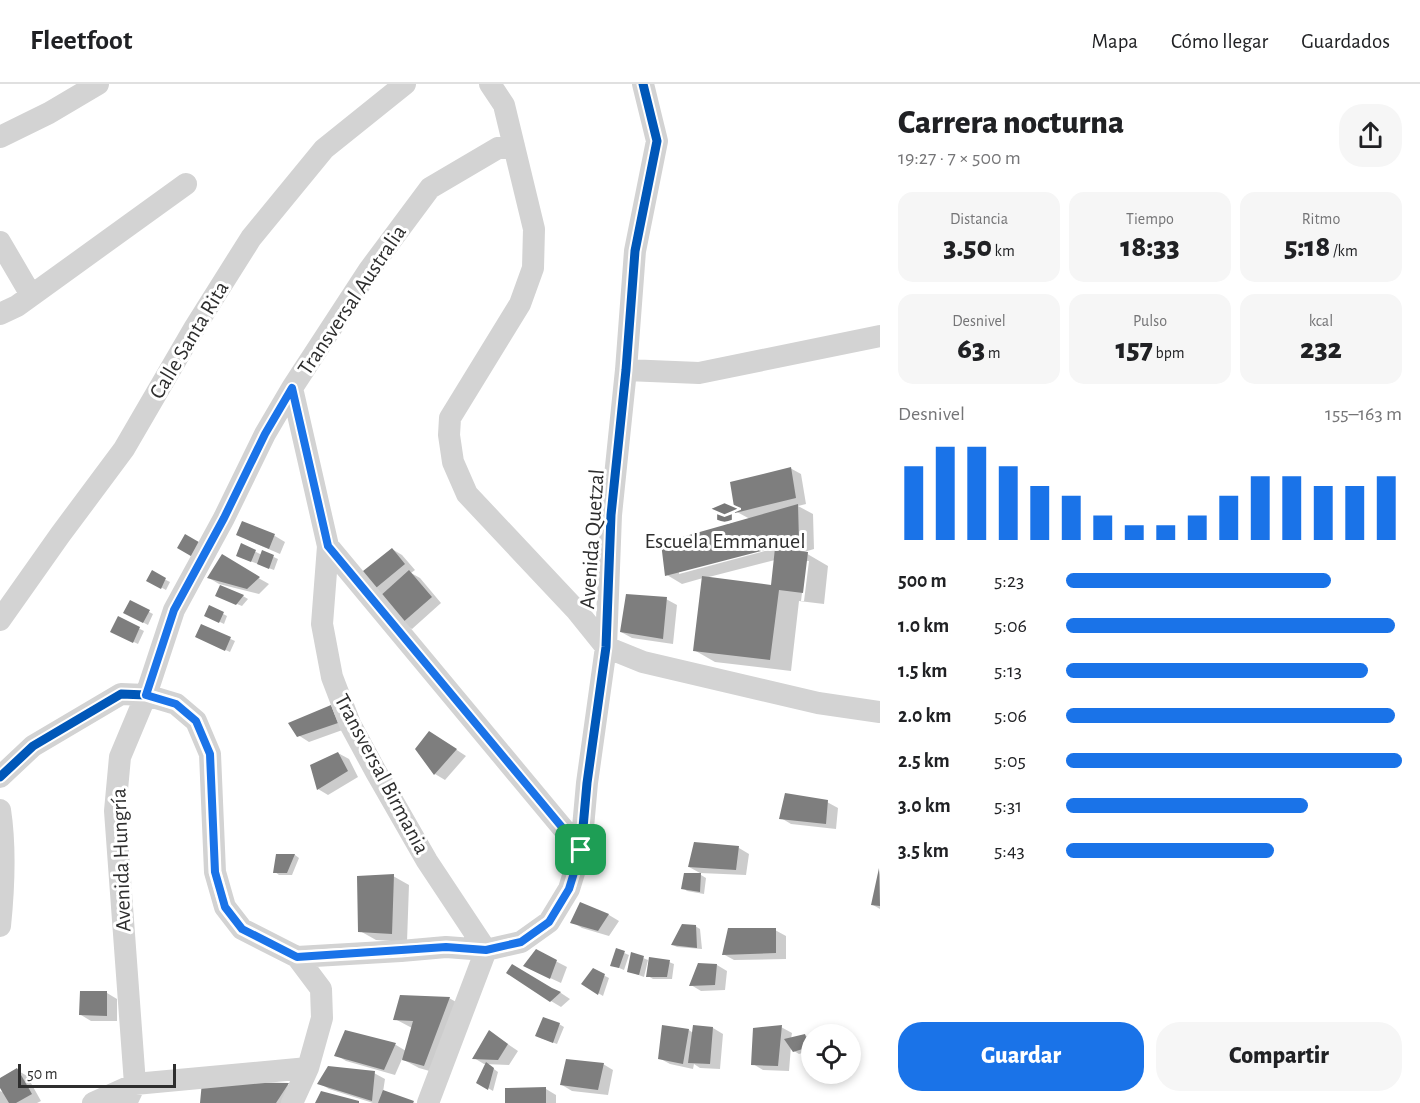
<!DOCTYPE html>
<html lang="es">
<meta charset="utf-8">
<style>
:root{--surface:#fff;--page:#f6f6f6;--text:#202124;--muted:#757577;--line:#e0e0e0;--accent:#1a73e8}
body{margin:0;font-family:"Alegreya Sans",sans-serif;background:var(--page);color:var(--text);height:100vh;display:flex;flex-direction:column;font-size:22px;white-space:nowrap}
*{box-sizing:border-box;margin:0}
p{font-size:20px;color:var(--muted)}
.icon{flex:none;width:33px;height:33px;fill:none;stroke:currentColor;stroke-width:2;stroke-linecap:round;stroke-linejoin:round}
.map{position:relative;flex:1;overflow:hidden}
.sheet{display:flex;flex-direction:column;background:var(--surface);width:540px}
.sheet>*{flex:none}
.tools{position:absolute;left:801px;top:940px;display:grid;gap:12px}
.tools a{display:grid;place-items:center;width:60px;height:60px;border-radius:50%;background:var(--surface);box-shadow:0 3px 9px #0003;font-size:30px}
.scale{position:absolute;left:18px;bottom:15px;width:158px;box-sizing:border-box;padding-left:6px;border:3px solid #2e2e2e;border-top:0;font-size:16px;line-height:21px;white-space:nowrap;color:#2e2e2e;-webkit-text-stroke:4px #fff;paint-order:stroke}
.pin{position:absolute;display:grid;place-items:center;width:51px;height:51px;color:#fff;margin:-26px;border-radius:12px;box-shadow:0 3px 9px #0006}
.round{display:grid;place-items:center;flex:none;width:63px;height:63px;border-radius:24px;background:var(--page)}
.headline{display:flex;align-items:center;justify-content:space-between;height:102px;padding:0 18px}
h1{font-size:33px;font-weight:800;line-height:45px}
.figures{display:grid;grid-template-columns:repeat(3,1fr);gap:9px;height:102px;padding:6px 18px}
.figures div{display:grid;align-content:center;border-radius:15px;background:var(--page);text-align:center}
.figures b{font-size:30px;font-weight:800}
.figures small{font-size:16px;font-weight:400}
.figures p{font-size:16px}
.chart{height:168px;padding:12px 18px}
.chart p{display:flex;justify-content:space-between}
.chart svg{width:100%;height:108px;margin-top:6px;stroke:var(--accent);stroke-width:6}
.button{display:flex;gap:12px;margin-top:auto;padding:12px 18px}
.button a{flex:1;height:69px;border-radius:24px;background:var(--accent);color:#fff;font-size:24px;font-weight:800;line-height:69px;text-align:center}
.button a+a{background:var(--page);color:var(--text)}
ul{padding:0 18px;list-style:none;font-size:20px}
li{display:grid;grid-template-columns:96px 72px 1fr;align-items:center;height:45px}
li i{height:15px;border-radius:8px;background:var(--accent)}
header{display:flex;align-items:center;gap:36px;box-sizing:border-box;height:84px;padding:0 30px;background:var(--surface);border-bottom:2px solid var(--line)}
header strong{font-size:28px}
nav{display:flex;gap:33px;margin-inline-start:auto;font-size:21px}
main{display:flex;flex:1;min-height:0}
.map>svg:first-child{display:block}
.shadow{fill:#0003;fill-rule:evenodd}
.building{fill:#7e7e7e}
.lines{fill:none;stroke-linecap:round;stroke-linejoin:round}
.minor{stroke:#d3d3d3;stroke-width:22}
.cycleway-casing{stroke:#fff;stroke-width:13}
.cycleway{stroke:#0057b8;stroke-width:9}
.route-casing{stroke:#fff;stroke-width:12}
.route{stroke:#1a73e8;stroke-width:8}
.labels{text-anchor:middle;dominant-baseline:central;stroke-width:6;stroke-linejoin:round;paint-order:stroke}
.street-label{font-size:22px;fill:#2e2e2e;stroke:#fff}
.poi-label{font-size:22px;fill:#2e2e2e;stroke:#fff}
</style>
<header>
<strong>Fleetfoot</strong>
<nav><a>Mapa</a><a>Cómo llegar</a><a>Guardados</a></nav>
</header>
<main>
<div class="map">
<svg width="880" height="1019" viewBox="0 0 880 1019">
<rect width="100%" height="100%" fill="#fff"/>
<path class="shadow" d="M790,384l11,6 5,30 -8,2 15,8 1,35 -10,3 24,14 -4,38 -25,-3 -8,70 -76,-9 -21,-12 9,-72 -21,6 -15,-9 83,-56 -13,-7zM805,454l1,2 -127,34v-3zM775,476l-3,27 -67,-9zM806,477h3l-5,40h-3z
M243,439l32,13 10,6 -5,12 -32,-14 -10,-6z
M242,461l20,10 1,-3 15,7 -4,11 -32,-12z
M392,465l10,6 13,15 -4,3 9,5 21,25 -29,26 -10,-6 -30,-32z
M222,473l47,27 -10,10 -40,-10 -10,-6z
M152,489l18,9 -4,8 -18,-10z
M220,503l23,9 5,3 -6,7 -20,-8z
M666,515l11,6 -4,39 -41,-6 -11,-6z
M130,518l23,12 -5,11 -23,-12z
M210,523l17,9 -3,8 -18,-9z
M118,534l26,13 -6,13 -21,-10z
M202,542l33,15 -5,11 -28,-13z
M341,629l7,15 -39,14 -11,-7z
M440,655l26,17 -21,24 -10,-6z
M338,669l11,6 9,18 -30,18 -10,-6z
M827,718l11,6 -2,21 -45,-5 -10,-6z
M739,764l10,6 -3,21 -46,-2 -11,-6z
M277,771h18l4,3 -7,17h-13l-4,-3z
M880,786v39l-7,-4z
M685,790l16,1 5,3 -2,16 -17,-3 -4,-3z
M393,792l16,9 -2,57 -31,-2 -16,-9z
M580,820l29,11 10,6 -10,15 -27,-8 -10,-6z
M695,842l5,3 2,20 -25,-2 -4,-2z
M775,846l11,6v23l-52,1 -11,-6z
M617,866l12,5 -5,15 -12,-5z
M536,867l31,16 -6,16 -26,-12z
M643,874l5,2 -4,17 -16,-6z
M669,878l5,2 -2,15h-19l-5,-3z
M717,881l10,6 -2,19 -24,1 -10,-6z
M593,886l16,8 -6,18 -20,-12z
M553,906l8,3 9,6 -9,8 -10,-6z
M81,909h26l10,6v22h-26l-10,-6z
M401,912l48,2 16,9 -25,67 -21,-6 -17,-9 -7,16 -49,-14 -10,-6 10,-23 50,13 10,6 6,-23 -17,-9z
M559,940l5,3 -7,17 -16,-6z
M781,943l11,6 -1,6 14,-4 5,3 2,12 -13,4 -5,-3 -3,-5 -2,25 -26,-1 -10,-6z
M713,944l10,6 -3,35 -20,-1 -6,-4 -1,5 -23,-5 -11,-6 30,-28 4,3z
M499,954l19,13 -9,14 -25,-1 -10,-6z
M487,980l11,8 -5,19 -15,-9z
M603,980l10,6 -5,25 -36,-4 -10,-6z
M17,986l10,6 14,25 -4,2h-37v-12l5,2 -5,-8v-6z
M374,989l11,6 -2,13 32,11h-42l-44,-14 -10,-6z
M203,999l85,2 9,18h-95z
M546,1005l10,6v8h-49v-13z"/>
<path class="building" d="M791,383l5,31 -61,15 -5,-31z
M798,420l1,37 -134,35 -4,-33z
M242,437l33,13 -6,15 -33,-14z
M185,450l19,11 -8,14 -19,-11z
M241,459l15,7 -5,12 -15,-6z
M392,464l13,16 -34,28 -13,-17z
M775,464l33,4 -5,41 -24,-3 -9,70 -77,-9 9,-75 69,9z
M262,466l12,5 -5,14 -12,-5z
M222,470l38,23 -13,12 -40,-11z
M152,486l14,8 -5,11 -15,-8z
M409,486l23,27 -31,27 -23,-26z
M220,501l24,10 -8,10 -21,-9z
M626,510l41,3 -4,42 -43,-7z
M130,516l20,10 -7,13 -20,-10z
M209,521l15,7 -5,11 -15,-7z
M118,532l22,11 -7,16 -23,-11z
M201,540l30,13 -6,14 -30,-14z
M331,621l7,18 -41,14 -9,-14z
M429,647l28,18 -23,26 -19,-26z
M338,668l10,19 -31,19 -7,-25z
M785,709l43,7 -2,24 -47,-5z
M694,758l45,4 -3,24 -48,-3z
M276,770h19l-8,19h-14z
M879,784l1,38 -9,-1z
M684,789h17l-1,19 -19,-3z
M394,790l-2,60 -34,-2 -1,-56z
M580,818l29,12 -11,17 -28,-8z
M682,840l14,1 1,23 -26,-3z
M728,844h48v25l-54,2z
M616,864l9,3 -6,17 -9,-2z
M536,865l21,11 -7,19 -27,-13z
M631,868l13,4 -5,19 -12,-3z
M649,873l21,3 -3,17h-21z
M698,879l19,1 -2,21 -26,1z
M512,880l40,24 9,4 -11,10 -44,-29z
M593,884l12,6 -7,21 -17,-11z
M80,907h27v25l-28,-1z
M400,911l50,2 -26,69 -22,-6 11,-39 -20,-1z
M543,933l17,6 -7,20 -18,-7z
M662,941l27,4 -6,35 -25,-5z
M693,941l20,2 -3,37 -22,-1z
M782,941l-4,41 -27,-1 2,-37z
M345,946l51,13 -12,27 -50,-14z
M489,946l19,14 -10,16 -26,-1z
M805,950l4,13 -16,5 -9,-13z
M566,975l38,4 -6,27 -38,-5z
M486,978l8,6 -6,22 -12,-7z
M328,982l47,5 -3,30 -55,-17z
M17,984l15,26 -16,9h-7l-9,-15v-10z
M202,998l87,1 -13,20h-76z
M546,1003v16h-41v-15z
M383,1006l31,11 -1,2h-35z
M321,1007l38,10v2h-44z"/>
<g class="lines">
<path class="minor" d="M490,0l14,21 30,124 -1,39 -13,36 -70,114 -1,17 4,27 14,32 110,117 29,36 37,15 175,41 62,9
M0,53l49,-24 49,-29
M514,62l-16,2 -68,40 -61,82 -77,118 36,158 253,304
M0,158l31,53
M0,230l17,-8 169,-122
M626,286l73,3 181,-37
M328,462l-6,78 10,53 18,47 26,48 51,89 59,89
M0,536l60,-85 64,-86 71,-122 56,-89 73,-89 81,-65
M0,693l33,-31 88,-52 25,1 30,9 20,17 14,33 5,118 10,35 17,22 55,28 104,-6 45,-4 40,3 35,-8 28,-20 20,-33 12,-39 6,-67 19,-136 5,-132 15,-145 9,-119 22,-110 -14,-57
M0,726c6,39 4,77 0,116
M93,1019l42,-19 173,-16
M126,1019l9,-19 -20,-273 5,-54 26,-62 28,-85 50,-92 41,-84 27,-46
M292,1019l16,-35 14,-50 -1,-29 -24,-32
M428,1019l58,-153"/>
<defs>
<path id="cycleway" d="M0,693l33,-31 88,-52 25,1 30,9 20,17 14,33 5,118 10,35 17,22 55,28 104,-6 45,-4 40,3 35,-8 28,-20 20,-33 12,-39 6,-67 19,-136 5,-132 15,-145 9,-119 22,-110 -14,-57"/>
</defs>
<use href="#cycleway" class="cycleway-casing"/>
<use href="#cycleway" class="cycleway"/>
</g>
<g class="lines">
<defs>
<path id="route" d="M292,304l36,158 253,304 -12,39 -20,33 -28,20 -35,8 -40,-3 -149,10 -55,-28 -17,-22 -10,-35 -5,-118 -14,-33 -20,-17 -30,-9 28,-85 50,-92 41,-84z"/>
</defs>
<use href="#route" class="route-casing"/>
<use href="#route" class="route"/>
</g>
<defs>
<symbol id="school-bare" viewBox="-9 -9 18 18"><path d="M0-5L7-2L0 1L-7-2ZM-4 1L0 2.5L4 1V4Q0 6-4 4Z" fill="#777" stroke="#fff" stroke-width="2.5" paint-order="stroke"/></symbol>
</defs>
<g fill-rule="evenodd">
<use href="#school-bare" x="708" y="412" width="33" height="33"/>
</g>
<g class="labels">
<g class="street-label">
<text transform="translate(352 216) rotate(-56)">Transversal Australia</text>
<text transform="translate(189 256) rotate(-59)">Calle Santa Rita</text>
<text transform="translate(592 455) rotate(-86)">Avenida Quetzal</text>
<text transform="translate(382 690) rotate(62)">Transversal Birmania</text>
<text transform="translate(121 776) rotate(-92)">Avenida Hungría</text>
</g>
<g class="poi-label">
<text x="725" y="457">Escuela Emmanuel</text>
</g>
</g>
</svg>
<div class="tools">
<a><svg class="icon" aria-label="locate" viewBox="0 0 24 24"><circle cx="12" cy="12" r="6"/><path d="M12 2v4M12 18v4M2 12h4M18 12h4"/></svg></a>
</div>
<div class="scale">50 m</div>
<div class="pin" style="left:581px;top:766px;background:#1e9e55"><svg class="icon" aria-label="arrive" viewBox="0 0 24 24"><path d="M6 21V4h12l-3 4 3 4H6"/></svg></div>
</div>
<section class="sheet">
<div class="headline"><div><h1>Carrera nocturna</h1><p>19:27 · 7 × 500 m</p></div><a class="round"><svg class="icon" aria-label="share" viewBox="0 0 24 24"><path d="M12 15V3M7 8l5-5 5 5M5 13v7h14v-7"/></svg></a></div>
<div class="figures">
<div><p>Distancia</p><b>3.50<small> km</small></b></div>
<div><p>Tiempo</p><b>18:33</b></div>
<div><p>Ritmo</p><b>5:18<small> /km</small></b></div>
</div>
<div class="figures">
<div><p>Desnivel</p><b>63<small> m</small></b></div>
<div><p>Pulso</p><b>157<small> bpm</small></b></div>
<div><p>kcal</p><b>232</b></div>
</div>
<div class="chart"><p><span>Desnivel</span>155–163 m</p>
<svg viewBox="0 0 160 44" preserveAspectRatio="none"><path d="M5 44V14M15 44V6M25 44V6M35 44V14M45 44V22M55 44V26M65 44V34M75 44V38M85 44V38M95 44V34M105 44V26M115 44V18M125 44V18M135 44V22M145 44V22M155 44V18"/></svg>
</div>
<ul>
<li><b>500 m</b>5:23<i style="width:79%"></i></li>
<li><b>1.0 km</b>5:06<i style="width:98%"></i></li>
<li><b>1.5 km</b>5:13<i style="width:90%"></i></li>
<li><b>2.0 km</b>5:06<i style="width:98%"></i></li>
<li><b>2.5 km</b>5:05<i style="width:100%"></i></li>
<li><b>3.0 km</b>5:31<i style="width:72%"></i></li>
<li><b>3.5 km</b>5:43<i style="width:62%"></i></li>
</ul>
<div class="button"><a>Guardar</a><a>Compartir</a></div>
</section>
</main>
